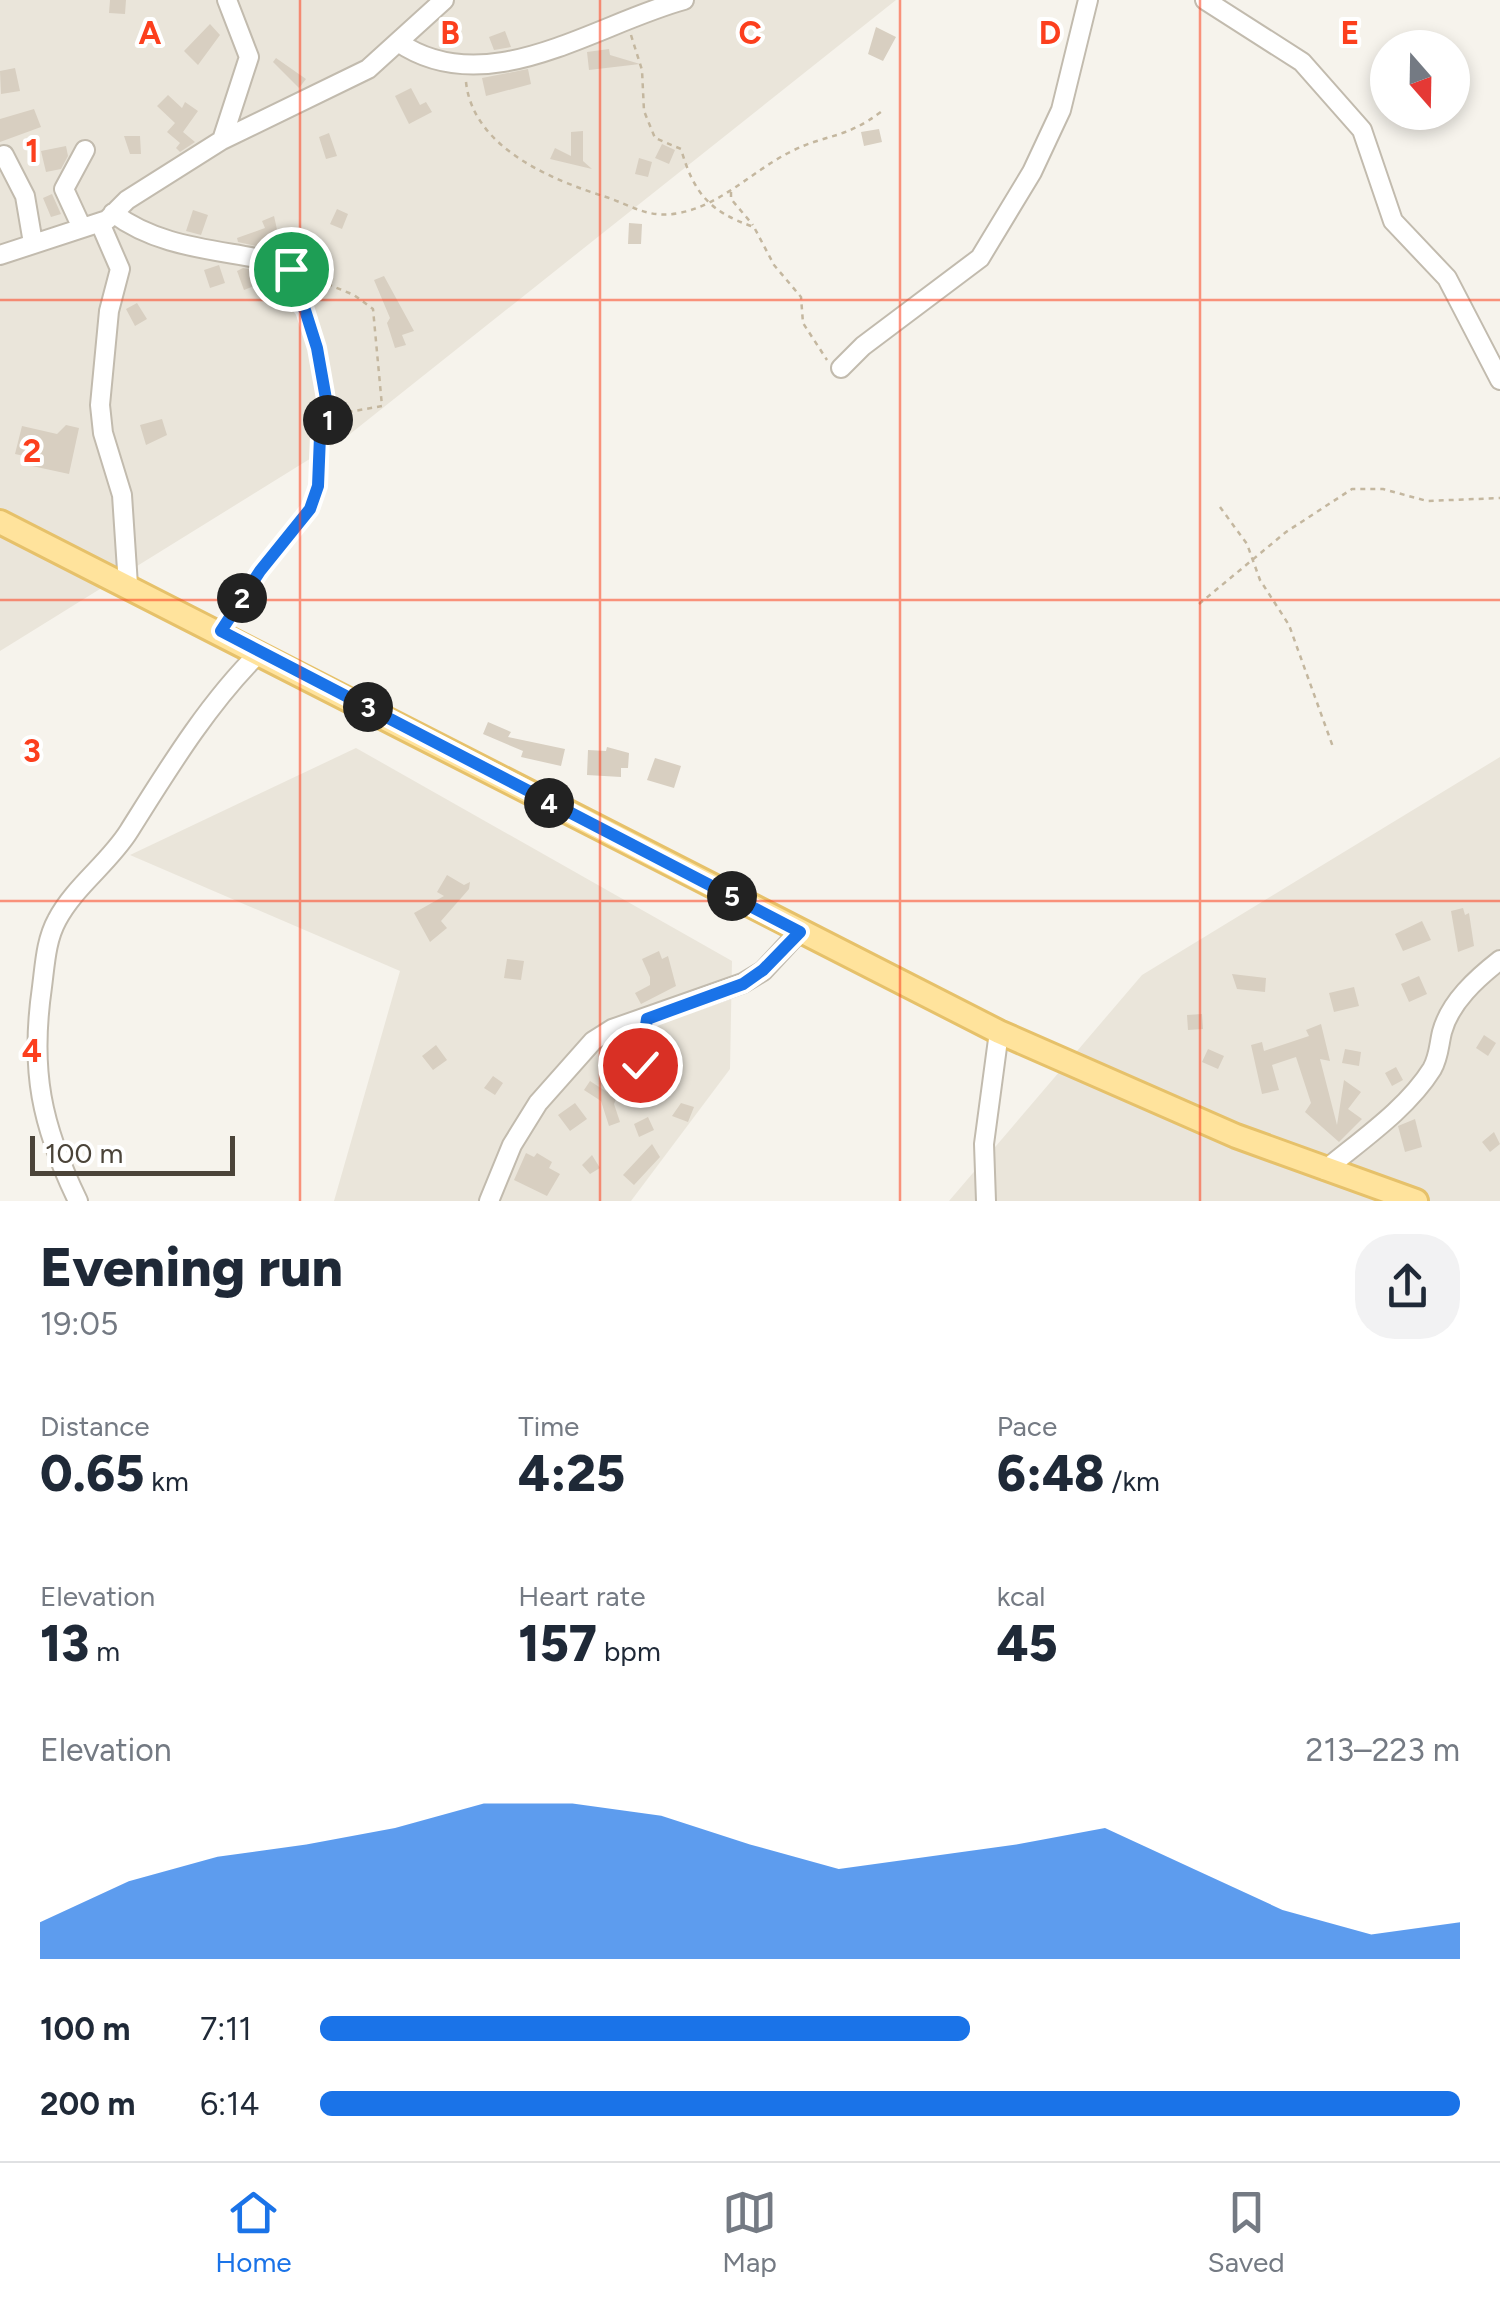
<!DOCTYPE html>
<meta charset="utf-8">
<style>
:root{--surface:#fff;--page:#f2f2f3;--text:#1f2937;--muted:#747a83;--line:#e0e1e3;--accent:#1a73e8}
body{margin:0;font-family:Figtree,sans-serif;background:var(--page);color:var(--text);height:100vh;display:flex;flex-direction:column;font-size:38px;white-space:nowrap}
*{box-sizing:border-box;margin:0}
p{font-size:32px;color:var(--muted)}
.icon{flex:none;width:55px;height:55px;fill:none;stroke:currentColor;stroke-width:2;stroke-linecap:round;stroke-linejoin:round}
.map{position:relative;height:1201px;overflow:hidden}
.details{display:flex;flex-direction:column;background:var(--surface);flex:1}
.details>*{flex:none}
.needle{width:65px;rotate:160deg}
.tools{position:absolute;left:1370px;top:30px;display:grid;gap:20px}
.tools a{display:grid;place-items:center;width:100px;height:100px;border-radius:50%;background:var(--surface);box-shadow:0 5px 15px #0003;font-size:50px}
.scale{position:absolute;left:30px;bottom:25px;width:205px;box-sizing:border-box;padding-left:10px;border:5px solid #4b4439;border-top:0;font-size:28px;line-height:35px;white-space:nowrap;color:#4b4439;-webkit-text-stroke:8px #fff;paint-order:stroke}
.pin{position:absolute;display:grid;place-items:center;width:85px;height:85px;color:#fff;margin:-42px;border:5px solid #fff;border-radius:50%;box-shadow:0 2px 10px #0007}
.km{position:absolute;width:50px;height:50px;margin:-25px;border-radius:50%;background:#222;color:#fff;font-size:28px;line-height:50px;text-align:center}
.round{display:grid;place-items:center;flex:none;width:105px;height:105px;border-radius:40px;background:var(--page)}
.overview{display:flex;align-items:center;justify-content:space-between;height:170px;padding:0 40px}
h1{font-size:55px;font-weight:800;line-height:75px}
.stats{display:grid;grid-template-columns:repeat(3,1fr);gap:15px;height:170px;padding:10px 40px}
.stats div{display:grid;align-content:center}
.stats b{font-size:50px;font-weight:800}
.stats small{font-size:28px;font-weight:400}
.stats p{font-size:28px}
.chart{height:280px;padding:20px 40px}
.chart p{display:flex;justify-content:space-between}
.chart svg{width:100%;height:180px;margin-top:10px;fill:var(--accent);opacity:.7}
ul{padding:0 40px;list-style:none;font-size:32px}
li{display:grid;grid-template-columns:160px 120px 1fr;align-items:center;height:75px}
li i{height:25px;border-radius:12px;background:var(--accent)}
.tab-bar{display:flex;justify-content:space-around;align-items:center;height:140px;border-top:2px solid var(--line);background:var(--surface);font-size:28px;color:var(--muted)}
.tab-bar a{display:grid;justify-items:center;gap:5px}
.tab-bar .selected{color:var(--accent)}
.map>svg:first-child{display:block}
.residential{fill:#eae5da}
.building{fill:#d8cfc1}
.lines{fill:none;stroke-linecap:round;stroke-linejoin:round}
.minor-casing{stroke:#c2bbae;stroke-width:22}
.major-casing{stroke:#e6c16a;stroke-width:28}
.path{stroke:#c4b79f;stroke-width:2.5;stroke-dasharray:5 5;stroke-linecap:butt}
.minor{stroke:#fff;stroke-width:18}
.major{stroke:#ffe39c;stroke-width:22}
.route-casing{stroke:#fff;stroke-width:20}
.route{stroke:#1a73e8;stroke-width:12}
.grid{fill:none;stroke:#fc3f1d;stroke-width:2.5;stroke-opacity:0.55}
.grid-label{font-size:32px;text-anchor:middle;font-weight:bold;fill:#fc3f1d;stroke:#fff;stroke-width:8;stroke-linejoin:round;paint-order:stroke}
</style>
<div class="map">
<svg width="1500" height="1201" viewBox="0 0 1500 1201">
<rect width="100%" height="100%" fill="#f6f3ec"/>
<path class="residential" d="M0,0h896l-546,434 -350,217z
M356,748l376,213 -2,108 -99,132h-297l66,-230 -270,-116z
M1500,757v444h-551l193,-226z"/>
<path class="building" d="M110,0h16l-1,14 -16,-1z
M210,24l10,11 -22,30 -14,-14z
M876,27l20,10 -13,24 -15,-7z
M505,31l6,16 -17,3 -5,-13z
M609,49l1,6 30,9 -51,6 -2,-18z
M276,58l30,21 -7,9 -26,-26z
M15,68l5,23 -19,3 -1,-23z
M528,69l3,15 -45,12 -4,-18z
M411,88l9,17 6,-3 6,10 -23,12 -14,-28z
M168,95l14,13 3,-6 13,9 -15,21 12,10 -15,10 -4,-4 4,-5 -13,-11 8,-9 -18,-17z
M34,109l7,18 -41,15v-23z
M879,129l3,13 -18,4 -3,-14z
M583,131v30l9,8 -42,-10 5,-11 16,8v-24z
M329,133l8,23 -11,3 -7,-22z
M124,136h16l1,18h-11z
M662,144l13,6 -6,14 -14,-6z
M66,146l2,10 -7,13 -15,3 -5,-21z
M639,158l13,4 -4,15 -13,-3z
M52,194l9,20 -10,3 -8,-19z
M337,209l11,5 -6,15 -12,-5z
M193,210l15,5 -7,20 -15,-4z
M274,216l8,36 -44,-10 -1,-4 28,-10 -3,-7z
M629,223l13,1 -1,20h-13z
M219,265l6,18 -15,5 -6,-18z
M243,268l21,4 3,9 -23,9 -7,-19z
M384,276l30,55 -12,4 4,10 -11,3 -8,-25 3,-5 -16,-38z
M137,303l10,16 -12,7 -9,-17z
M162,419l5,16 -21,10 -6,-20z
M66,425l13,3 -10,46 -37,-8 2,-8 -19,-4 7,-28 35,8z
M488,722l23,10 -3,5 57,12 -4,17 -40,-9 2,-6 -40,-17z
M607,747l22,6 -1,15h-7v9l-34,-2 1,-25 18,1z
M655,758l26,8 -7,22 -27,-8z
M447,875l17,10 6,-3 -1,7 -28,32 6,7 -17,14 -16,-29 30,-17 -7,-4z
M1463,908l2,7 4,-2 5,33 -16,6 -7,-41z
M1422,921l9,19 -28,11 -8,-17z
M659,951l3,8 6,-3 8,30 -35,18 -6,-11 15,-8v-8l-8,-18z
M507,959l17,2 -3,19 -17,-2z
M1232,974l34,4 -1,14 -28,-3z
M1419,976l8,18 -18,8 -8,-18z
M1354,987l5,19 -25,6 -5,-19z
M1202,1014l1,15 -15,1 -1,-15z
M1321,1024l9,37 -10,-2 17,66 7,-45 17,12 -13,17 14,10 -23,23 -34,-30 6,-9 -15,-46 -24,8 7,25 -17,4 -11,-49 11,-3 2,9 45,-15 -3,-6z
M1484,1035l12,8 -8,13 -12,-8z
M436,1045l11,15 -14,10 -11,-14z
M1208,1049l16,7 -6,13 -16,-7z
M1345,1049l16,3 -2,14 -17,-3z
M1396,1067l7,13 -11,6 -7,-13z
M616,1072l9,4 -11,28 6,18 -11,4 -8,-25 -17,-11 6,-9 17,11z
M493,1076l10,7 -8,12 -11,-7z
M575,1103l12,16 -17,12 -12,-16z
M681,1103l13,4 -6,15 -16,-6z
M648,1117l6,13 -15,7 -5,-13z
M1415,1119l7,28 -17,5 -7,-26z
M1494,1132l6,12 -10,8 -8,-10z
M652,1144l8,13 -26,28 -11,-10z
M526,1153l8,4 3,-4 15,9 -3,6 11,6 -13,22 -33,-16z
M592,1155l8,13 -10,6 -8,-9z"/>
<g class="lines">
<defs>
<path id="minor" d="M1205,0l97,62 60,68 31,91 54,57 53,102
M398,42c89,61 197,-18 286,-42
M222,140l27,-83 -22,-57
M4,155l21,41 8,47
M113,213c45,34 100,36 153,47
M100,223l20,46 -11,42 -9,94 3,28 19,62 6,90
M82,228l-18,-39 21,-39
M0,255l107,-35 20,-20 95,-60 146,-71 76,-69
M841,368l22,-22 117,-88 52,-86 29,-62 27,-110
M635,1091l12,-72
M1325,1170c36,-30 82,-61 107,-101 7,-12 7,-25 10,-37 8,-30 35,-54 58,-72
M78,1201c-37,-76 -48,-131 -36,-214 3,-23 4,-47 15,-67 17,-33 52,-57 72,-89 39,-62 79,-128 131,-179
M489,1201l23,-56 26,-42 55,-62 19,-12 131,-46 20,-12 37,-40
M986,1201l-2,-57 15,-112"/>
<path id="major" d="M0,522l999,510 237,104 180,65"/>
</defs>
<use href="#minor" class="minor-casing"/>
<use href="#major" class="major-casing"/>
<path class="path" d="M631,35l11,35 2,41 11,27 26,11c13,45 29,63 73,78l20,38 27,32 2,26 24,37
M466,82c7,66 86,98 140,115 27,9 42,22 73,16 43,-8 74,-43 113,-62 34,-17 54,-12 90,-40
M731,192v7l22,26
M281,265l73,30 19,14 9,97 -50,9
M1220,507l27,37 13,36 29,45 44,122
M1199,604l87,-72 66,-43h31l44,12 73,-3
M230,617l80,-108 8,-23 2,-50 9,-20 -12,-69 -12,-37 -32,-37"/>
<use href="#minor" class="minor"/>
<use href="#major" class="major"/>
</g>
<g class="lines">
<defs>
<path id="route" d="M291,269l-25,-9 39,50 12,38 12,68 -9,20 -2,50 -8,23 -50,62 -39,60 579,301 -37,38 -20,14 -96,35 -7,46"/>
</defs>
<use href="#route" class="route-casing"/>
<use href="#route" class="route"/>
</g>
<path class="grid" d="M300,0v1201M600,0v1201M900,0v1201M1200,0v1201M0,300h1500M0,600h1500M0,901h1500"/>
<g class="grid-label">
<text x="150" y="44">A</text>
<text x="450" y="44">B</text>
<text x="750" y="44">C</text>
<text x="1050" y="44">D</text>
<text x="1350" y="44">E</text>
<text x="32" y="162">1</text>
<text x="32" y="462">2</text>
<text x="32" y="762">3</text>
<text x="32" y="1062">4</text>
</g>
</svg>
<div class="tools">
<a><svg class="needle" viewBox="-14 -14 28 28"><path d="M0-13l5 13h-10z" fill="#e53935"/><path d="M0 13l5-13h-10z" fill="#747a83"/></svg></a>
</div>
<div class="scale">100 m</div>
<div class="pin" style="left:291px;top:269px;background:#1e9e55"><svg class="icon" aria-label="arrive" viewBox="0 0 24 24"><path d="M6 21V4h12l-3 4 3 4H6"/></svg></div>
<div class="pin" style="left:640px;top:1065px;background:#d93025"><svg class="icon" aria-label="check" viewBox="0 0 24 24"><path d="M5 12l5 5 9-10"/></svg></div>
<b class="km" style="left:328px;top:420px">1</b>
<b class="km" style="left:242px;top:598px">2</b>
<b class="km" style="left:368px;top:707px">3</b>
<b class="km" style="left:549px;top:803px">4</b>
<b class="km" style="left:732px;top:896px">5</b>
</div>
<section class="details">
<div class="overview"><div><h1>Evening run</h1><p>19:05</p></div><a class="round"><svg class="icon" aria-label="share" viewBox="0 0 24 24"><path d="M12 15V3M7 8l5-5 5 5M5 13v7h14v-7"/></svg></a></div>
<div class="stats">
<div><p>Distance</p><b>0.65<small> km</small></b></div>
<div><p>Time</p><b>4:25</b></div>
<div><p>Pace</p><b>6:48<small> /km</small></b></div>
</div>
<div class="stats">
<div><p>Elevation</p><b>13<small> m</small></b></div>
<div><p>Heart rate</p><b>157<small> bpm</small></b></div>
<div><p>kcal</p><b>45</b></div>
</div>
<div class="chart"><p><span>Elevation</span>213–223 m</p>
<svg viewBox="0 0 160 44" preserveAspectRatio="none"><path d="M0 44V35L10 25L20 19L30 16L40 12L50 6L60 6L70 9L80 16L90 22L100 19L110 16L120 12L130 22L140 32L150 38L160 35V44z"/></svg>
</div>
<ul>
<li><b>100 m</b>7:11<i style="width:57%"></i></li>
<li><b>200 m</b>6:14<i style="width:100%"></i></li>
</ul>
</section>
<nav class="tab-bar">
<a class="selected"><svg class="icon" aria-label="home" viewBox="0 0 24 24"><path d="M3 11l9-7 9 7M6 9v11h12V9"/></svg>Home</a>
<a><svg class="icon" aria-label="map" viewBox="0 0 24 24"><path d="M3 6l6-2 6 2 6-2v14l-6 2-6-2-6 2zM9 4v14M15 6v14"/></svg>Map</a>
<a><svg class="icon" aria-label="saved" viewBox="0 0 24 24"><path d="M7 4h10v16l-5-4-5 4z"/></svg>Saved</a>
</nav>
